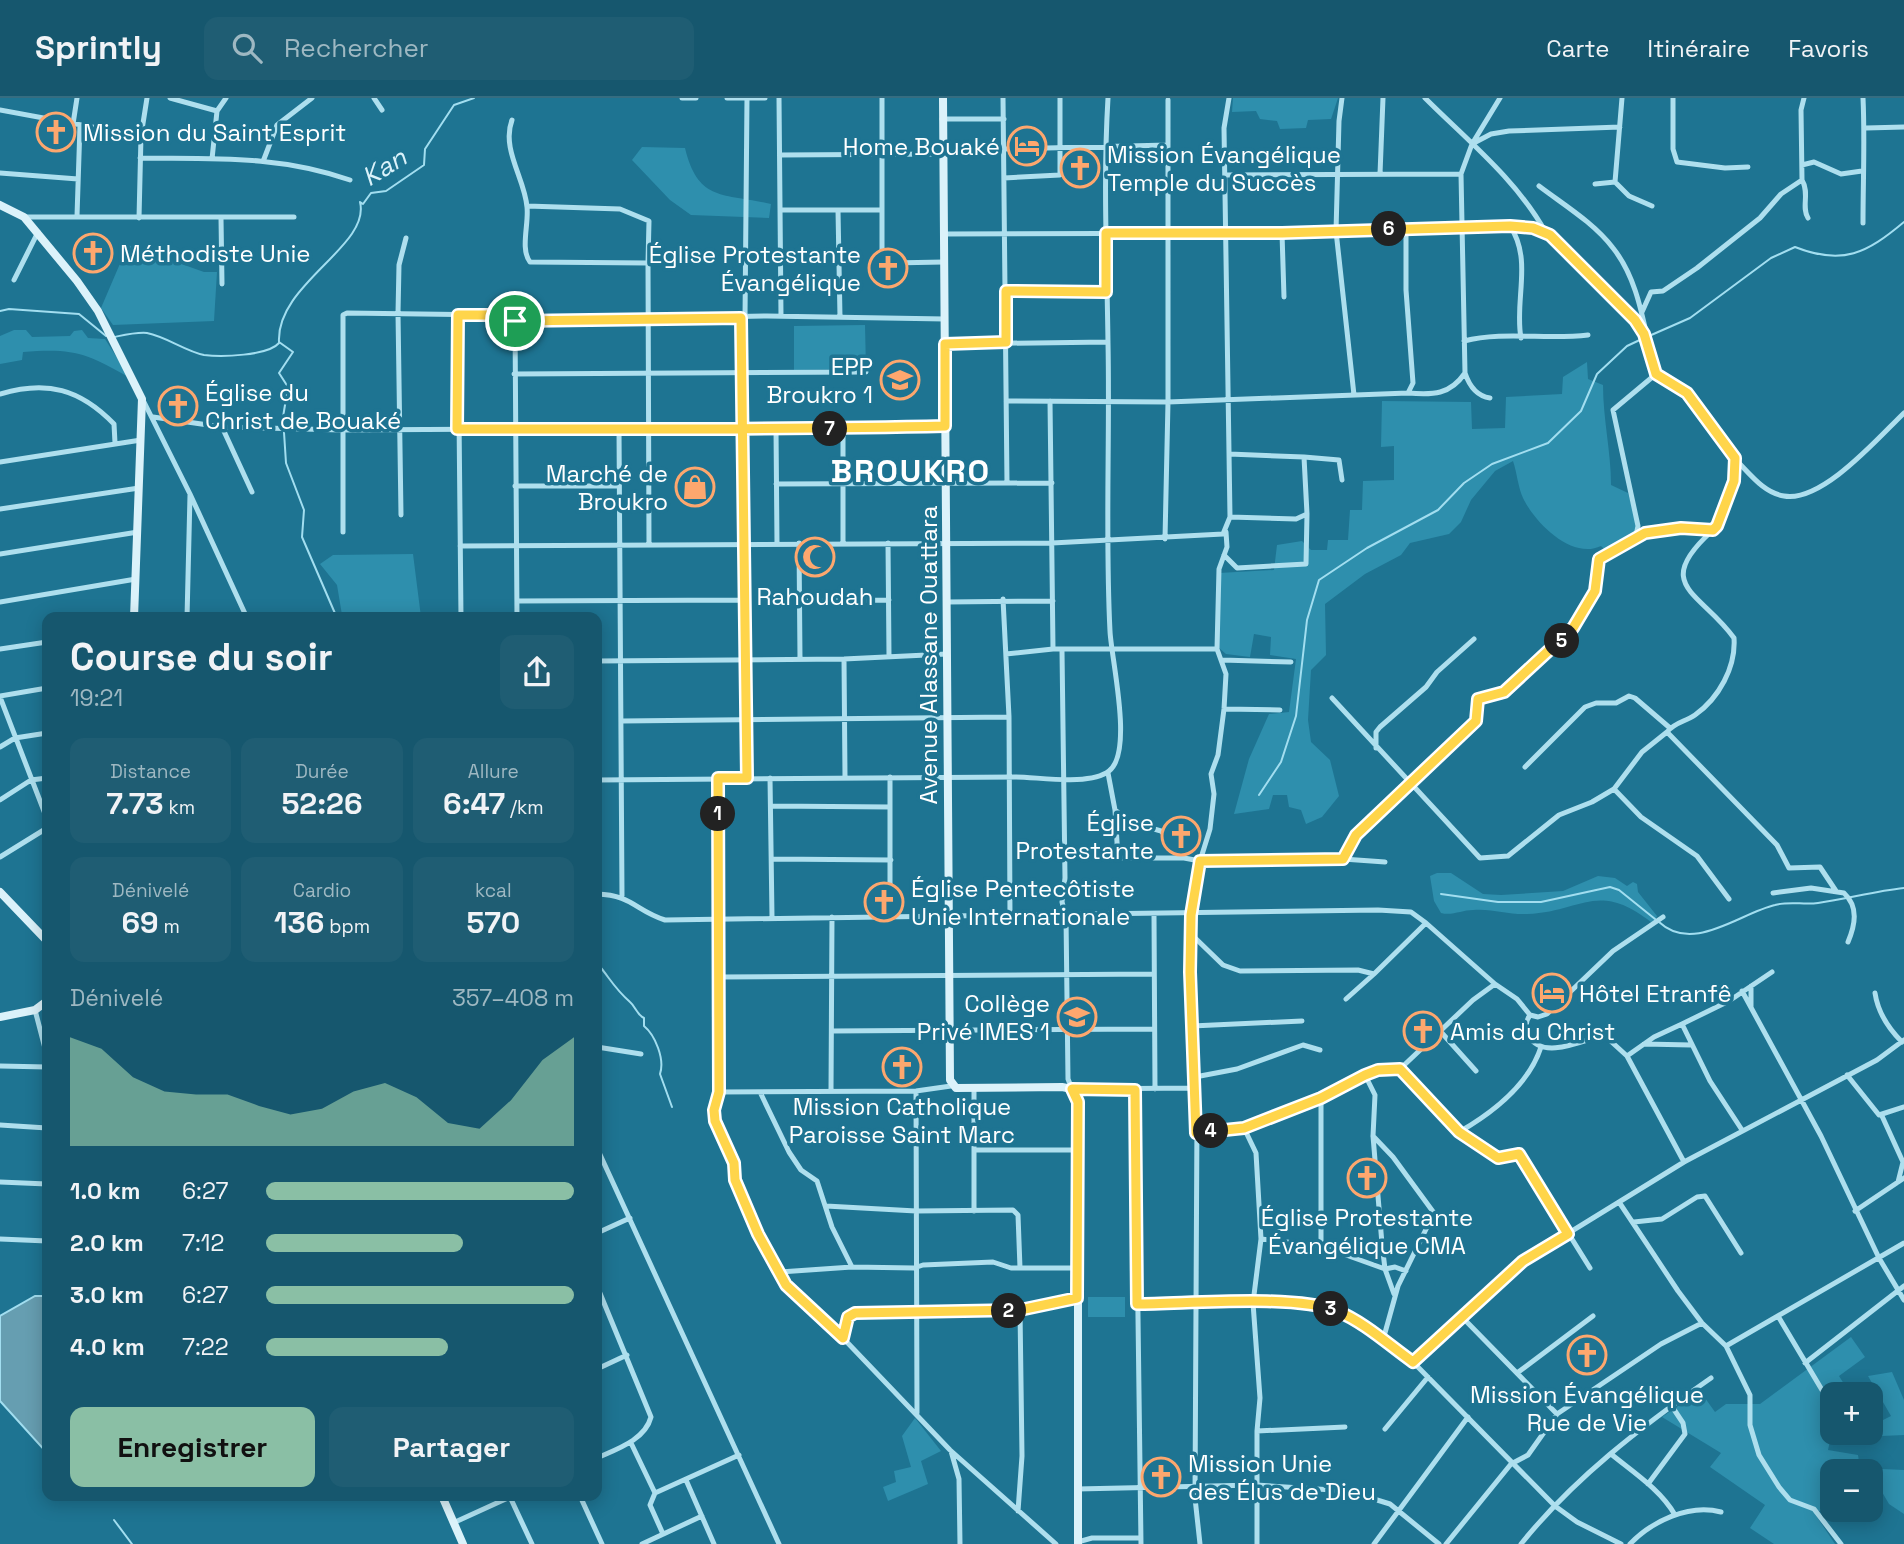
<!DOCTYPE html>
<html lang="fr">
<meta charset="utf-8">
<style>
:root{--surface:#16576e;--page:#1f5d73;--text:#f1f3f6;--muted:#9eb8c2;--line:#356d81;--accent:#8abfa5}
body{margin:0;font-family:"Space Grotesk",sans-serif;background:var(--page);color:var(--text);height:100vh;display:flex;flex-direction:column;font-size:26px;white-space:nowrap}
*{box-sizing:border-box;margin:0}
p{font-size:23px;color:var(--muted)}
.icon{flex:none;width:38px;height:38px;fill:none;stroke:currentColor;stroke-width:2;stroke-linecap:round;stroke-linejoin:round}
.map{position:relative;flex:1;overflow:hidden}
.details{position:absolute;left:42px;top:514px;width:560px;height:889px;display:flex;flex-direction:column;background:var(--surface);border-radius:14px;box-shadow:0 4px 18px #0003}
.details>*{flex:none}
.tools{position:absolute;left:1820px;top:1284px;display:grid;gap:14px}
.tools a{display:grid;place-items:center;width:63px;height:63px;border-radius:14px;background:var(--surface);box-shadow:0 4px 18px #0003;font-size:35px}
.pin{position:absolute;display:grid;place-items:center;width:60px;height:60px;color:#fff;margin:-30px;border:4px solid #fff;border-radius:50%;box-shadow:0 2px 7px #0007}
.km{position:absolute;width:35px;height:35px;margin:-18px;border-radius:50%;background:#222;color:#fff;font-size:19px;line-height:35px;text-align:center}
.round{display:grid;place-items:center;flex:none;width:74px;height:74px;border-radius:14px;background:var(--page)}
.headline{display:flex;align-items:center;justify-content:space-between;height:119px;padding:0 28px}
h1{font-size:38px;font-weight:700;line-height:52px}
.figures{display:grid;grid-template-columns:repeat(3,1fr);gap:10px;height:119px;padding:7px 28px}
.figures div{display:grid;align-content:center;border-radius:14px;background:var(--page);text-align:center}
.figures b{font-size:30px;font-weight:700}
.figures small{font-size:19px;font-weight:400}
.figures p{font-size:19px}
.chart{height:196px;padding:14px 28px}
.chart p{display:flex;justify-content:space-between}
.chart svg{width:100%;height:126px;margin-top:7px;fill:var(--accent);opacity:.7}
.button{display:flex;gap:14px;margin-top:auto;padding:14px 28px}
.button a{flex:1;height:80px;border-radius:14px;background:var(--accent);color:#111;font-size:28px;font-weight:700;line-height:80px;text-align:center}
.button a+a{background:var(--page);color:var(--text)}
ul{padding:0 28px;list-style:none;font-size:23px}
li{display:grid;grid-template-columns:112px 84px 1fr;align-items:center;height:52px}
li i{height:18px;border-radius:9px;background:var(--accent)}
header{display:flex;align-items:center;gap:42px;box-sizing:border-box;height:98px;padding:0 35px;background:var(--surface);border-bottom:2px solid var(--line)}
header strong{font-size:33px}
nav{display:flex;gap:38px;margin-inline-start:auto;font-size:24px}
.search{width:490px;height:63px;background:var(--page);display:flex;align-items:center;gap:18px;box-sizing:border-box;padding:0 24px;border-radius:14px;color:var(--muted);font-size:26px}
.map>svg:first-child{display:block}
.green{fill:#2e8fad}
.water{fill:#669eb1;stroke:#a2def0;stroke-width:2}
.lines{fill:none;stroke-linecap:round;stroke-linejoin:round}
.stream{stroke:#a2def0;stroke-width:2}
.street{stroke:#aedfee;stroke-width:5}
.secondary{stroke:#dbf2fa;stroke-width:8}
.route-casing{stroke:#fff;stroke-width:14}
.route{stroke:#ffd54a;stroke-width:9}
.labels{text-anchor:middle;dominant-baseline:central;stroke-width:7;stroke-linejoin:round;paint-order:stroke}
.poi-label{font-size:24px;fill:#fff;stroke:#1e7492;text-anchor:start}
.street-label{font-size:24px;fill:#fff;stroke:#1e7492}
.water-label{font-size:26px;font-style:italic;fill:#daf2fa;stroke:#1e7492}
.district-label{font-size:32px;font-weight:bold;letter-spacing:2px;fill:#fff;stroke:#1e7492}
</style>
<header>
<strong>Sprintly</strong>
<div class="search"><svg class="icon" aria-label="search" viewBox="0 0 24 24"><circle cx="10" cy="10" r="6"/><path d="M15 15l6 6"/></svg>Rechercher</div>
<nav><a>Carte</a><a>Itinéraire</a><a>Favoris</a></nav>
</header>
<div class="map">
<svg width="1904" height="1446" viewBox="0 0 1904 1446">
<rect width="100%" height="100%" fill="#1e7492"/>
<path class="green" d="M1233,0h105l-7,21 -23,1 -2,8 -26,1 -3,-8 -17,-2 -4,-8 -24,1z
M642,49l43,1c13,54 38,45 86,56l-2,14 -78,-3 -21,-15 -38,-40z
M128,147l76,27h13l-3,49 -101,4 -12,-17z
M865,227l1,44 -72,1v-44z
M14,232h12l6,7 38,-1 4,-5 8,-1 6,8 17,1 25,39c-44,-25 -56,-30 -107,-26l-1,8 -22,4v-28z
M1587,264l1,17 15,6c0,34 8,67 8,100l17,8 10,35 -3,9 -29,14 -5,-5c-29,14 -66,-23 -78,-48 -5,-11 -6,-25 -10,-37l-18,10 -24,29 -10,22 -12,12 -39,9 -9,12 -36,19 -40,30 1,51 -15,15 -3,50 3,22 19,18 9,36 -17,21 -16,7 -5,-14 -12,-3 -2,-12h-14l-4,14 -35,5 15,-55 20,-45 20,-2 7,-53 -26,-4 1,-18 -17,-3 -4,23 -24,-3 -7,-6v-75l55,-3 3,-25 25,-4 9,9h16l1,-10h20l2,-30h12l1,-29 31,-1v-34l-13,1 1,-46 89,1 1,27 33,-1 1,-31 56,-3 1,-17z
M413,456l8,63 53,-3v4h-126l-6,-3 -5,-30 -17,-21 13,-9z
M1437,775h14l32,21 18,1 62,-4 35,-15 17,2 12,8 6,-4 4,2 1,8 19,24 -2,5 -4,1c-54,-42 -69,-10 -124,-8 -18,1 -36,-6 -54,-4 -11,0 -21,6 -32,3l-7,-12 -4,-25z
M1088,1199h37v20h-37z
M1851,1239l14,20 -26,19 12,19h-19v38h39v-7l20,-10 -23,-40 24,-4 12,28v35l-68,3 -6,3 -2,9 30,5 2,13 44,2v44l-15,-10 -14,-24 -4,2v-10h-39v17l-4,2 4,12 -17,11 20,30h-61l-24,-16 15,-23 -55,-38 11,-14 -59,-36 38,-26 15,21 11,-8h34z
M915,1320l26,33 -20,10 7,23 -40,17 -5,-14 13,-5 -2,-11 17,-4 -9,-31z"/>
<path class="water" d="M35,1198h8l4,8v149l-47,-52v-85z"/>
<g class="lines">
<path class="stream" d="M0,213l9,-2 70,5 27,22
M1649,238l41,-18 81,-60 24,-11c48,19 72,6 109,-25
M114,239c10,-2 23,-5 33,-4 20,4 38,18 57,22 17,2 64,1 75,-12
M337,520l-35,-81 2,-27 -18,-47 -3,-46 5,-30 -9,-14 14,-21 -14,-10c-3,-58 92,-96 81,-140l3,2 8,-11 15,-2 38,-26 1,-16 29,-44 20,-7
M1259,697l22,-33 15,-46 11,-96 12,-40 48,-32 71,-38 26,-27 28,-19 56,-21 33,-32 16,-37 30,-28 17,-8
M1441,796l57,8h43l69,-15 9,3 36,29
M1659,824c34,32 81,-9 116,-17 14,-4 29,0 43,-2 29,-4 57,-12 86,-15
M597,865c13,15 16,24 33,39 6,5 6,12 14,16v8c11,9 21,33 16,48l12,33
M114,1422l18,24"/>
<path class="street" d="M170,0l47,13
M374,0l8,12
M682,0h14
M727,0h38
M779,0l2,218
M882,0v159l9,6 53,-1
M1003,0l4,385
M1342,0l-3,23 -3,110 18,164
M1425,0c42,42 92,82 121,135
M1673,0v51l4,13 48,6 23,-1
M1863,0c2,42 0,83 0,125
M0,12l141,26
M942,21h62
M512,22c-11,29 13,59 15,87 2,17 -7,42 3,55l118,1
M73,26l4,-26
M1866,30l38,-1
M1472,46l19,-10 18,-3 111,-4
M1004,51l164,-4
M780,57l163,-1
M140,60c74,1 138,-3 210,22
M212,61l5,-48 9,-13
M264,61l13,-34 35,-27
M1802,67l12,-3 27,12 21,-3
M0,75l78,6
M1380,76l3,-76
M1225,77l236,-1
M1004,80l56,-3v-77
M1802,82c8,13 -1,27 6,38
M1615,84l7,-84
M1595,86l20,-2 14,14 23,10
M527,108l93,3 29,12 -1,42 1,282
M780,112h102
M838,112l2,107
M77,118l3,-91
M24,119h270
M139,120l2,-82 6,-38
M221,120l1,66
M1510,128c23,34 4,75 11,112
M1406,130v62l7,93 -5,10
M1282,135l2,64
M944,136l338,-1 228,-7c22,2 36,5 52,19l81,86
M14,182l24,-48
M1006,193l100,1
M1642,214l9,-20 12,-1 34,-23 63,-50 21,-24 21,-14 -1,-70 3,-12
M458,217l3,303
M741,220l6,460
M745,220l2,-220
M515,223l252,-5 178,3
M1464,243c39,-10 83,-1 124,-6
M945,246l163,-2
M1465,275c4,12 11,23 25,25
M514,276l352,-2
M0,296c47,-14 80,-5 114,30l1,19
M1006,303l162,1 240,-9c25,2 42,2 57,-20l-4,-199 11,-30 28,-46
M1050,303l3,248
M144,304l46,92 57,124
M153,319l69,10 120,3 603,-4
M222,329l30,65
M619,331l3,467
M776,331l1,114
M843,331v114
M1229,356l75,3 3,57 -11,5 -66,-2
M1304,359l35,3 3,20
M1737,363c13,13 27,32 47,35 38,7 94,-58 120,-83
M0,364l141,-22
M776,386l276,-1
M515,388h104
M0,411l139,-21
M401,417l-3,-202 1,-48 7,-27
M343,434v-217l4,-2 147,2 21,6 2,297
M1165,441l3,-137v-302
M1635,442l3,-14 -25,-116 43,-36
M799,445l1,116
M888,445l1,113
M460,448l592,-3 171,-9 7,-17 -6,-389 5,-30
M0,456l138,-22
M1224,457l13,13 69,-4 1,-50
M1003,501l6,118 1,200
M517,503l228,-1
M800,503l89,-1
M0,504l136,-23
M947,504l106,-1
M187,520l3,-123
M0,551l47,-7
M1217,551l2,-80 8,-22 -1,-15
M1062,553l3,227 -3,24 4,15 2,162 4,10 123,-1
M1006,556l47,-5h164l9,25 -2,35 -6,46 -7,19 3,20 -4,35 -10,32 -9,54 -1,57 7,145 -2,381 5,46
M844,561l1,117
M1222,562l69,2
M597,563l247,-2 103,-5
M0,598l47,-8
M0,599l47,122
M1332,600l148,160 28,-2 51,-41 33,-13 22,-13 28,-37 25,-20 110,113 12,23 31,-1 16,24
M1224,611l56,1
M622,623l387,-4
M1667,634c8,-10 18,-10 28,-17 24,-17 41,-48 39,-77 -33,-46 -83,-52 -22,-107
M0,649l15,-9 32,-5
M1376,650v-16l4,-5 46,-40 11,-15 37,-33
M1525,669l60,-60 11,-4h20l13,-7 6,2 35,30
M1108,675l7,37 15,12 31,9 23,27 16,3 143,-2 42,3
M718,680l1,314 -5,18v11l20,42 1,17 23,54 29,51 56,53 107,112 106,94
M770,680l2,139
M597,682c139,-2 279,-3 419,-3 23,0 74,9 93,-6 25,-19 2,-113 1,-140 -5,-96 0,-192 -2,-288 -1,-82 -5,-163 0,-245
M1614,691l27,28 56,39 32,43
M0,702l31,-20 16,-2
M771,708l119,1
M1115,712l3,48h66
M0,759l47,-29
M772,761l119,1
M1343,761l13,-24 120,-114 2,-22 26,-7 69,-64 22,-37 4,-32 46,-26 36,-5 32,2 21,-49 2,-22 -42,-58 -13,-13 -25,-14c-12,-42 -15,-91 -43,-126 -19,-25 -49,-43 -74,-62
M1773,795l38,-5 33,5c15,14 11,32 4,49
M597,796c35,1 39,17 68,26l713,-10 33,2 15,11
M1154,817l1,174
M890,818v-139
M1191,836l32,31 17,6 118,-1 16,4 52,-51 69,61
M720,879l434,-3
M1742,893l79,145 58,122 25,42
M1875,895c3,20 13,35 27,49
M1346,901l28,-25
M1751,909v-21
M35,912l12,46
M1530,917c-5,7 -5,13 -1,21 13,25 55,4 75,-1l23,21 27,-19 28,-13
M1192,928l110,-5
M832,933l322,-2
M1441,934l35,39
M1644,946l47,1
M597,949l44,7
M1627,958l57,106
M0,968l47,1
M1400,971l73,-69 22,-16 22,15 13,16 8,2 9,-3 66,-63 50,-34
M1365,977l10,20 -2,41 9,108 3,25 9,25
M1847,977l32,40 25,-8
M1195,979l42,-8 66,-24 17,5
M974,990v123
M1135,992l6,454
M831,993l1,-174
M916,993l1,322
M719,994l197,-1 35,-5
M760,994l29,60 12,18 16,11 15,46 20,40
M1882,1018l21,46 -5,20
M0,1027l47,3
M1244,1030l12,25 5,86 -8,64 7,95 -3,33v113
M1742,1032l-32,-49 -28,-57 47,-23 43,-29
M1459,1034c33,-19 70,-48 82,-85
M1196,1035l48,-5 77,-29 57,-29 22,-1 59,63 39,26 21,-4 71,114
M1373,1038l20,21 41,56 -36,73 -15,54
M597,1050l182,396
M974,1052h102
M0,1084l47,2
M1619,1104l59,89 24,32 24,23 24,49v30l9,30 20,32 11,13 24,9 27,35
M826,1108l90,5 97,-1 5,5 2,53
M1855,1113l49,-33
M1634,1124l28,-3 35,-22 8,-1 36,57
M597,1135l33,-15
M0,1141l47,2
M1261,1141l60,7 64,23 10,-2 11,4
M1321,1148v-147
M780,1174l72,-5 62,1 9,-3 70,-3 18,6h66
M597,1188l54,131c-6,23 -34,32 -54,41
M1137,1206l175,1 29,7 72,50 142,144 22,16 44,22
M1778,1218l44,74
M1462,1219l95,97
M843,1240l5,-21 7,-4 165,-3 57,-12
M1726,1248l178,-103
M1413,1264l110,-101 161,-99 193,-102 27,-20
M1805,1265l99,-77
M597,1271l30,-14
M1517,1275l76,-57
M1385,1331l43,-52
M1257,1333l88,-4
M631,1345l24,50 -5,12 13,29
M951,1353l8,28 1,65
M1611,1356c22,18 50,36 64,61
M686,1382l28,64
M1648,1386l37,-50 -2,-11 -12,-18
M1077,1391l179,-4 92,6 42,13 49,40
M655,1395l84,-38
M580,1398l22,48
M510,1399l22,47
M1018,1413l4,-55 -2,-146
M453,1425l59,-27
M1078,1444l14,-4h49
M642,1446l60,-28
M1374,1446l94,-127
M1446,1446l65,-80 17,-9 29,-41 104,-70 41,-21
M1521,1446c53,-66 121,-118 190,-166
M1630,1446c21,-22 59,-41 91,-32"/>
<path class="secondary" d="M943,0l7,982 6,8 106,-1 10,2 6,13v442
M0,107l24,12 53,64 21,30 44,88 -8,219
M0,794l47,49
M0,919l35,-7 12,-9
M442,1398l21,48"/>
</g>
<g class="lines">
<defs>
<path id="route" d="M515,223l226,-3 6,460h-29l1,314 -5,18 1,11 19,42 1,17 23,54 28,51 57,53 5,-21 7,-4 165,-3 57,-12 1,-196 -6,-13 63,1 2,214c50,0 157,-10 200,7 27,11 52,34 76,51l110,-101 45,-27 -49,-80 -21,4 -39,-26 -59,-63 -22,1 -13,5 -44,23 -77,30 -48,5 -6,-161 1,-57 9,-54 143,-2 13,-24 120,-114 2,-22 26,-7 69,-64 22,-37 4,-32 46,-26 36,-5 32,2 4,-4 17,-45 1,-23 -48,-65 -31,-19 -12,-40 -9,-14 -85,-85 -17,-7 -23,-2 -228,7h-176v59l-100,-1v51l-61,2v82c-162,4 -325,3 -488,3l1,-114h36l21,6"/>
</defs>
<use href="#route" class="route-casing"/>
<use href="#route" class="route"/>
</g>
<defs>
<symbol id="church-ring" viewBox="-11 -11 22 22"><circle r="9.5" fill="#1e7492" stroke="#fda76e" stroke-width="1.5"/><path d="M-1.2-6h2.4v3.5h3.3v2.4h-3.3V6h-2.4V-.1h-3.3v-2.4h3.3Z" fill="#fda76e"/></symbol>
<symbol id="hotel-ring" viewBox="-11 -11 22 22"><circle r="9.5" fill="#1e7492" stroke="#fda76e" stroke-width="1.5"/><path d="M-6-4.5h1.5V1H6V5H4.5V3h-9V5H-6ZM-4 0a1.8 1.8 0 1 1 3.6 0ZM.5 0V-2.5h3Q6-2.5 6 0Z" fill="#fda76e"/></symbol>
<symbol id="school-ring" viewBox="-11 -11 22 22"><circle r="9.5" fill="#1e7492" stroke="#fda76e" stroke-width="1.5"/><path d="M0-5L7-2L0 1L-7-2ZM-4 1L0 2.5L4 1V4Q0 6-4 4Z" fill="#fda76e"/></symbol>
<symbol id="shop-ring" viewBox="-11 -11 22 22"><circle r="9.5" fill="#1e7492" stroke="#fda76e" stroke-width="1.5"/><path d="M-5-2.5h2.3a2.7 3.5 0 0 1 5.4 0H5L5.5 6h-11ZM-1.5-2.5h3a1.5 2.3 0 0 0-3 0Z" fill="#fda76e"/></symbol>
<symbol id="mosque-ring" viewBox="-11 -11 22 22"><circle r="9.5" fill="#1e7492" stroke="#fda76e" stroke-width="1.5"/><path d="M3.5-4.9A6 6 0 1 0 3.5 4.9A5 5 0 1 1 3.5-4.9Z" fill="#fda76e"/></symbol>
</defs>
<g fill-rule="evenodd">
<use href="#church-ring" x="34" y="12" width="44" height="44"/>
<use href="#hotel-ring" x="1005" y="26" width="44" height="44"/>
<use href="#church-ring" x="1058" y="48" width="44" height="44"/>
<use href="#church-ring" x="71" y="133" width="44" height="44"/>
<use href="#church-ring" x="866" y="148" width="44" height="44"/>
<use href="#school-ring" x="878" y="260" width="44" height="44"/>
<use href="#church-ring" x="156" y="286" width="44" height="44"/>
<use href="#shop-ring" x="673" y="367" width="44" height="44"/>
<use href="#mosque-ring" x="793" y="437" width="44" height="44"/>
<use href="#church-ring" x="1159" y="716" width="44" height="44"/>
<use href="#church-ring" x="862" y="782" width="44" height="44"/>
<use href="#hotel-ring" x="1530" y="873" width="44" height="44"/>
<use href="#school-ring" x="1055" y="897" width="44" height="44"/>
<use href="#church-ring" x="1401" y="911" width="44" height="44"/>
<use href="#church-ring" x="880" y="947" width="44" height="44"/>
<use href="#church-ring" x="1345" y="1058" width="44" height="44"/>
<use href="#church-ring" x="1565" y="1235" width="44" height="44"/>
<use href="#church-ring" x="1139" y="1357" width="44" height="44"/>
</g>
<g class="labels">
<g class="poi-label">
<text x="83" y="34">Mission du Saint Esprit</text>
<text x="1000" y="48" text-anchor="end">Home Bouaké</text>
<text x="1107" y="56">Mission Évangélique<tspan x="1107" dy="28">Temple du Succès</tspan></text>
<text x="120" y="155">Méthodiste Unie</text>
<text x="861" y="156" text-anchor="end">Église Protestante<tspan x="861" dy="28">Évangélique</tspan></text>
<text x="873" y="268" text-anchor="end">EPP<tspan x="873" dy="28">Broukro 1</tspan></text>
<text x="205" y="294">Église du<tspan x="205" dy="28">Christ de Bouaké</tspan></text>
<text x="668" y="375" text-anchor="end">Marché de<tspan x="668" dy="28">Broukro</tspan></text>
<text x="815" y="498" text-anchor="middle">Rahoudah</text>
<text x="1154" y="724" text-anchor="end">Église<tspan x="1154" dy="28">Protestante</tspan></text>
<text x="911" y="790">Église Pentecôtiste<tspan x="911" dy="28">Unie Internationale</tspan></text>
<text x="1579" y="895">Hôtel Etranfê</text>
<text x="1050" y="905" text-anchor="end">Collège<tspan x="1050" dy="28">Privé IMES 1</tspan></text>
<text x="1450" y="933">Amis du Christ</text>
<text x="902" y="1008" text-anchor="middle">Mission Catholique<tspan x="902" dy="28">Paroisse Saint Marc</tspan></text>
<text x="1367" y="1119" text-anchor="middle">Église Protestante<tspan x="1367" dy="28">Évangélique CMA</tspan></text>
<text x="1587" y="1296" text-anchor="middle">Mission Évangélique<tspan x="1587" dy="28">Rue de Vie</tspan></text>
<text x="1188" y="1365">Mission Unie<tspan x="1188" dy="28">des Élus de Dieu</tspan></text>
</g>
<g class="street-label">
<text transform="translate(928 557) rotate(-90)">Avenue Alassane Ouattara</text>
</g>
<g class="water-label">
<text transform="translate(384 69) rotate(-32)">Kan</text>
</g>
<g class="district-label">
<text x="911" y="373">BROUKRO</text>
</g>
</g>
</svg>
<div class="tools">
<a>+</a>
<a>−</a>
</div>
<div class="pin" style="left:515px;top:223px;background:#1e9e55"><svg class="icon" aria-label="arrive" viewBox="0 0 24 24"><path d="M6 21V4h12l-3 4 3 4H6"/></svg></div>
<b class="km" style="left:718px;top:716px">1</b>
<b class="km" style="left:1009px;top:1213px">2</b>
<b class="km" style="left:1331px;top:1211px">3</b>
<b class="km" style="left:1211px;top:1033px">4</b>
<b class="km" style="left:1562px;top:543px">5</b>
<b class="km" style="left:1389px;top:131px">6</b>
<b class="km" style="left:830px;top:331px">7</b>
<section class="details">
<div class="headline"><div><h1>Course du soir</h1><p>19:21</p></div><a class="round"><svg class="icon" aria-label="share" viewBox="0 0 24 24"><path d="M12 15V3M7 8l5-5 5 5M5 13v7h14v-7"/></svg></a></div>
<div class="figures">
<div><p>Distance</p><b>7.73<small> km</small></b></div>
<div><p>Durée</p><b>52:26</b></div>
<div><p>Allure</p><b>6:47<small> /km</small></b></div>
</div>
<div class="figures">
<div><p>Dénivelé</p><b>69<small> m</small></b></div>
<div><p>Cardio</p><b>136<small> bpm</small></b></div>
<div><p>kcal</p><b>570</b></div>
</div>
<div class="chart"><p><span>Dénivelé</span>357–408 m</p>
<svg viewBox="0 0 160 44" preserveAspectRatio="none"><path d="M0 44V6L10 10L20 20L30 25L40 26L50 26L60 30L70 33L80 31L90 25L100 22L110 27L120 36L130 38L140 28L150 14L160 6V44z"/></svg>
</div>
<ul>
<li><b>1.0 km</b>6:27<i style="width:100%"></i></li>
<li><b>2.0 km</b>7:12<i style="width:64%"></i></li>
<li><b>3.0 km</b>6:27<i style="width:100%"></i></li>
<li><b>4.0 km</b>7:22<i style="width:59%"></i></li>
</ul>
<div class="button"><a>Enregistrer</a><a>Partager</a></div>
</section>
</div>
